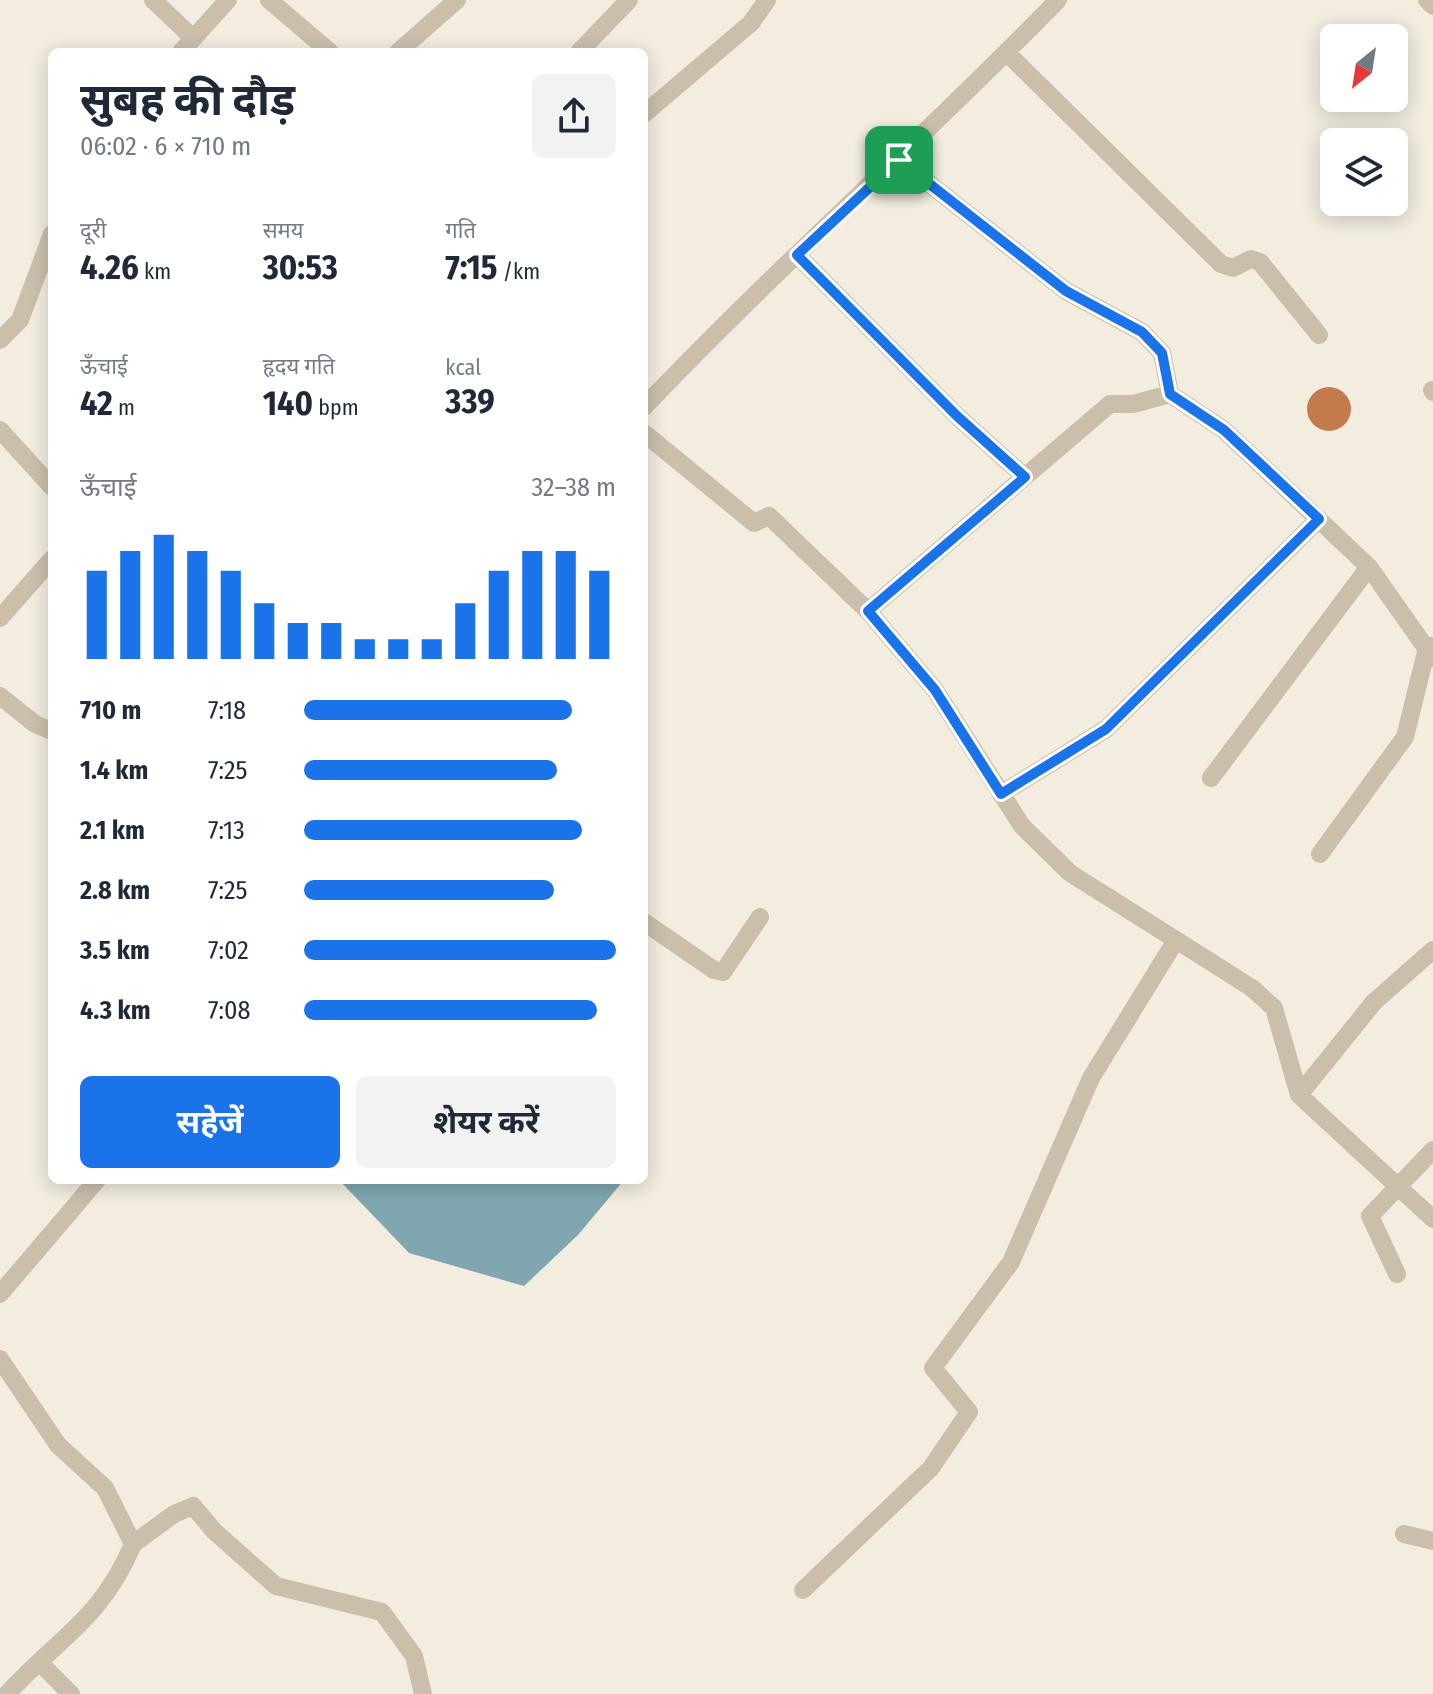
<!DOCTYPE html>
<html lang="hi">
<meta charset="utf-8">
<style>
:root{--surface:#fff;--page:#f2f2f3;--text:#1f2937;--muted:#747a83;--accent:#1a73e8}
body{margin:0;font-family:"Fira Sans Condensed","Noto Sans Devanagari",sans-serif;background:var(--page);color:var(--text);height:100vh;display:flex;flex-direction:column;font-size:30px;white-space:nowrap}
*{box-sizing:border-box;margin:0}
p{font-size:26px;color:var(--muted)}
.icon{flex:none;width:44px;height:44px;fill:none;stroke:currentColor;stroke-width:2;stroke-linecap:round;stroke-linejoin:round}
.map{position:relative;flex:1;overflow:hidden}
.panel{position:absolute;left:48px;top:48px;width:600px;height:1136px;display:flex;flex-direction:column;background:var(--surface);border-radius:12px;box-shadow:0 4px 20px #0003}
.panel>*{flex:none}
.needle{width:52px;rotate:210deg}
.fabs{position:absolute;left:1320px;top:24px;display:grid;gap:16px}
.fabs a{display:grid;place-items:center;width:88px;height:88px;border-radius:12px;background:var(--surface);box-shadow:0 4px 20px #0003;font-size:40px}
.pin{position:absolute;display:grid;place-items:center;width:68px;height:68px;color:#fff;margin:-34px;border-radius:16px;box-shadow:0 4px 12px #0006}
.round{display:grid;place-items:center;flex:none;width:84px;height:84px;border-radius:12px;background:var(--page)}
.summary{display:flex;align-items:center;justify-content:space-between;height:136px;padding:0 32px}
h1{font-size:44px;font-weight:700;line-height:60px}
.figures{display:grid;grid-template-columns:repeat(3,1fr);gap:12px;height:136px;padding:8px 32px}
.figures div{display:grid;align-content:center}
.figures b{font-size:34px;font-weight:700}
.figures small{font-size:22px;font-weight:400}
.figures p{font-size:22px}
.chart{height:224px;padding:16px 32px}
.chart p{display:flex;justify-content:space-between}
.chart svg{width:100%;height:144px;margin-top:8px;stroke:var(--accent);stroke-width:6}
.primary-button{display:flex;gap:16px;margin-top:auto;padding:16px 32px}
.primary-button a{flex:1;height:92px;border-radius:12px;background:var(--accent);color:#fff;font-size:32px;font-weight:700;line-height:92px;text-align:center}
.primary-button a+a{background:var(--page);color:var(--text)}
ul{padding:0 32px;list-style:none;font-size:26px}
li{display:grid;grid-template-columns:128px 96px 1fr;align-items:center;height:60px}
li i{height:20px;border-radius:10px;background:var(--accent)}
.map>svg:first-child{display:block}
.water{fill:#80a7b0}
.building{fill:#c37b4e}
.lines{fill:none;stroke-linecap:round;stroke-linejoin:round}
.minor{stroke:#cbbfac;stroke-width:18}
.route-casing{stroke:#fff;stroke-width:16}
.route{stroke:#1a73e8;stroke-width:10}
</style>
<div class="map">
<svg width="1433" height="1694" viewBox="0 0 1433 1694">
<rect width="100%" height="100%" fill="#f3ede0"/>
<path class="water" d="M339,1180h285l-46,55 -54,51 -115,-33z"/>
<path class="building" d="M1307 409a22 22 0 1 1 44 0a22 22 0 1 1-44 0Z"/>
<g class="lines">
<path class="minor" d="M153,0l40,38
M269,0l61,52
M1427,0l6,6
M181,52l47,-52
M398,52l59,-52
M579,52l50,-52
M1007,53l214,211 12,4 18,-9 9,3 59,73
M644,114l107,-91 16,-23
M899,160l167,131 76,41 20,21 8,41
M797,255l160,161 68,61
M0,340l20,-20 32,-86
M1432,390l1,2
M644,407c133,-140 279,-268 414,-407
M0,430l52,57
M644,433l110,90 15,-7 99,95 67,79 87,136 48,47 182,115 22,20 25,87 134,124
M868,611l242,-207h23l37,-10 54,36 145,137 64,91
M0,618l52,-59
M0,696l35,28 17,7
M1211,778l158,-211
M1001,794l105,-65 213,-210
M1320,854l85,-117 21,-85 5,-6
M644,922l70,48 9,2 37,-55
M1299,1095l75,-93 59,-52
M1397,1274l-27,-58 63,-66
M0,1294l97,-114
M0,1359l58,86 47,43 28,56 41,-30 19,-8 21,25 62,55 106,26 32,44 9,38
M1404,1534l29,7
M803,1590l128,-122 38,-56 -36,-44 78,-106 80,-184 85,-138
M40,1663l31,31
M7,1694c51,-56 94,-74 126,-150"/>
</g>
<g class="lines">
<defs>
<path id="route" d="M899,160l167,131 76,41 20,21 8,41 54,36 95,89 -213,210 -105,65 -66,-104 -67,-79 157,-134 -68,-61 -160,-161z"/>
</defs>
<use href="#route" class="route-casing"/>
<use href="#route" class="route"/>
</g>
</svg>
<div class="fabs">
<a><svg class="needle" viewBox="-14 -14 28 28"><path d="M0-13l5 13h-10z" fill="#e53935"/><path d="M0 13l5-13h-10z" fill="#747a83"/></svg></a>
<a><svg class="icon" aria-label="layers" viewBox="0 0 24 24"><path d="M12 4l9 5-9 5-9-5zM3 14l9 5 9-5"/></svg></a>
</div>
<div class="pin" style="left:899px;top:160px;background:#1e9e55"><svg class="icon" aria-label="arrive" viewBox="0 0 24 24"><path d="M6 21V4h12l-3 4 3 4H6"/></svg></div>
<section class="panel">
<div class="summary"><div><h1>सुबह की दौड़</h1><p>06:02 · 6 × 710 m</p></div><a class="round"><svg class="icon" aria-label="share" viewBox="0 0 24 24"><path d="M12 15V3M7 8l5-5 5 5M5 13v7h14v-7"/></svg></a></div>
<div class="figures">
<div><p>दूरी</p><b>4.26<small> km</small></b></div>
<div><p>समय</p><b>30:53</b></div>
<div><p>गति</p><b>7:15<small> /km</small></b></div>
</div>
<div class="figures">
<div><p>ऊँचाई</p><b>42<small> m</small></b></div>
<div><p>हृदय गति</p><b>140<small> bpm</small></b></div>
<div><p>kcal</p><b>339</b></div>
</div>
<div class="chart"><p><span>ऊँचाई</span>32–38 m</p>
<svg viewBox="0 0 160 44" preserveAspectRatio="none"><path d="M5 44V17M15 44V11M25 44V6M35 44V11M45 44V17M55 44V27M65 44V33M75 44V33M85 44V38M95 44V38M105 44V38M115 44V27M125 44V17M135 44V11M145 44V11M155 44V17"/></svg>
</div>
<ul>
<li><b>710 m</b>7:18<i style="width:86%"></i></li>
<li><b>1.4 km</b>7:25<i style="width:81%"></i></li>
<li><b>2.1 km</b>7:13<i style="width:89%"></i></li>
<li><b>2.8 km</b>7:25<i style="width:80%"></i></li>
<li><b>3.5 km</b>7:02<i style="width:100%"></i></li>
<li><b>4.3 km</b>7:08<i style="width:94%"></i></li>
</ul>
<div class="primary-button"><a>सहेजें</a><a>शेयर करें</a></div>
</section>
</div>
